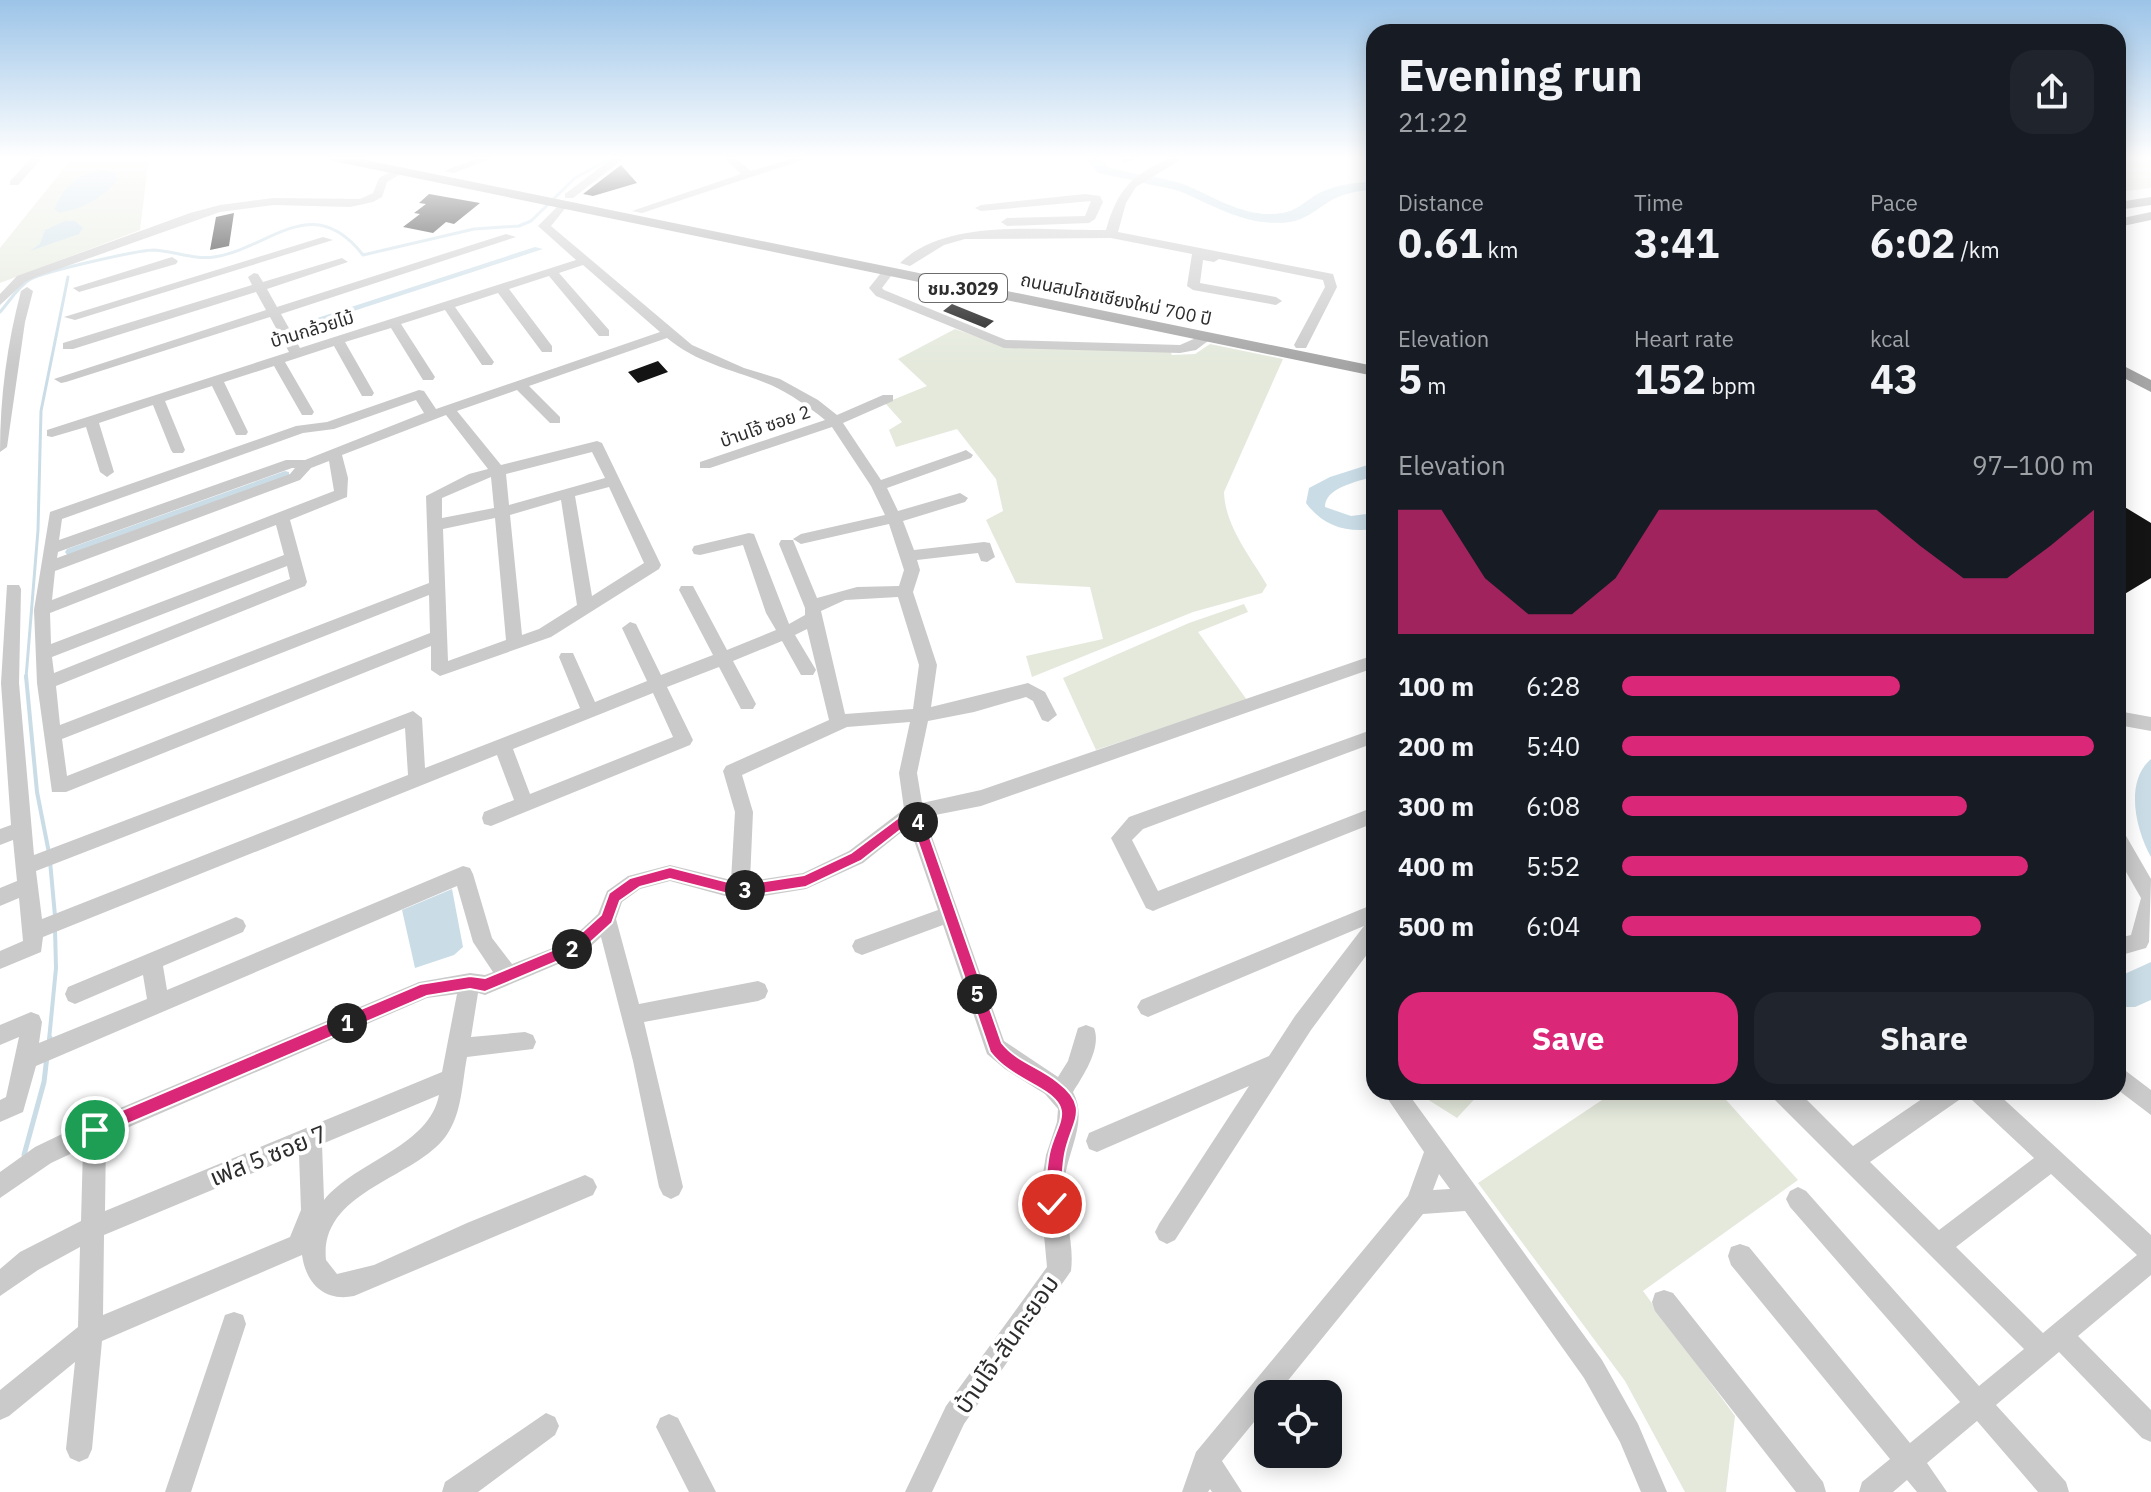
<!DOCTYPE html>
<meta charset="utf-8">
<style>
:root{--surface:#171b24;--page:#20242c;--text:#f1f3f6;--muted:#9ea1a6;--accent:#db2777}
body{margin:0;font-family:"IBM Plex Sans","Noto Sans Thai",sans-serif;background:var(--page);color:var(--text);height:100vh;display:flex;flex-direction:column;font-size:30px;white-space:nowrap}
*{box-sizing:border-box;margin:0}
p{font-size:26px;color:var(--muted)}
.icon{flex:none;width:44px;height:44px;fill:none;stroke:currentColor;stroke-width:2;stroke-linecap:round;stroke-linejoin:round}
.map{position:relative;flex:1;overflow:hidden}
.details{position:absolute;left:1366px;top:24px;width:760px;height:1076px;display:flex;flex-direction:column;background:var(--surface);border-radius:24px;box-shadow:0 4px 20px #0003}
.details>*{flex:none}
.buttons{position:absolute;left:1254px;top:1380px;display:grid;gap:16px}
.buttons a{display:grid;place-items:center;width:88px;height:88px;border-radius:16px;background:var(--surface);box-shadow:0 4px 20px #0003;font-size:40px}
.pin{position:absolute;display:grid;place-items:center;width:68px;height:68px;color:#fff;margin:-34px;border:4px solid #fff;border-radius:50%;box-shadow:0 2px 8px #0007}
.km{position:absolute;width:40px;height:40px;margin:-20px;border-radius:50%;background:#222;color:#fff;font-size:22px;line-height:40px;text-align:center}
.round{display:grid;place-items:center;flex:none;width:84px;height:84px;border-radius:24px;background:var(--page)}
.head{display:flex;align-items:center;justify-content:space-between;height:136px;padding:0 32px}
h1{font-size:44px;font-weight:700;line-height:60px}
.stats{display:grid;grid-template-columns:repeat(3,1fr);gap:12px;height:136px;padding:8px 32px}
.stats div{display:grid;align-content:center}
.stats b{font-size:40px;font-weight:700}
.stats small{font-size:22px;font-weight:400}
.stats p{font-size:22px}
.chart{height:224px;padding:16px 32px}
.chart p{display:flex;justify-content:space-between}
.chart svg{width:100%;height:144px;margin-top:8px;fill:var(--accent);opacity:.7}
.primary-button{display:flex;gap:16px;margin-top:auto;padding:16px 32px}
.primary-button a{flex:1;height:92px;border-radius:24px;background:var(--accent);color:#fff;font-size:32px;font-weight:700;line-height:92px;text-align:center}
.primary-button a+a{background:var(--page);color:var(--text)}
ul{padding:0 32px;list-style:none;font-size:26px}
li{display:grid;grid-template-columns:128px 96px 1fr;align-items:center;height:60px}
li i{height:20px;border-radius:10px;background:var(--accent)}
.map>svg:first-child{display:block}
.green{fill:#e4e9dc}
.water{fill:#cadde7}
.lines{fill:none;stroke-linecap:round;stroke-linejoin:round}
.stream-far2{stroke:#cadde7;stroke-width:3}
.stream-far1{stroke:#cadde7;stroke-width:4}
.stream{stroke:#cadde7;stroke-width:5}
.canal{fill:#cadde7;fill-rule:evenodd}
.river{fill:#cadde7;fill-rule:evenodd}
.building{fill:#141414}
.minor{fill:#cacaca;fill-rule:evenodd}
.major{fill:#a5a5a5;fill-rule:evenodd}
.route{fill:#db2777;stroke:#fff;stroke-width:2}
.labels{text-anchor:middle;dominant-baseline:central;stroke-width:8;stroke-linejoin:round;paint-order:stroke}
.shield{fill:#fff;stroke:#6c6c6c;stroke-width:2}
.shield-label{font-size:18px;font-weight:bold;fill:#2d2d2d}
.far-street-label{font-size:18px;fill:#2d2d2d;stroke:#fff}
.near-street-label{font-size:24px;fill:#2d2d2d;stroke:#fff}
</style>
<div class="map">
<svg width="2151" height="1492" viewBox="0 0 2151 1492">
<rect width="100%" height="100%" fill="#fff"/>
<path class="green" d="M73,157h76l-9,73 -140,53v-35z
M2118,157h33v31l-33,4z
M955,329l48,17 167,5 2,4 23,-1 15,-10 73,15 -59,133c1,34 26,64 43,93l-5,8 -69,19 -161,65 -6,-21 77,-17 -13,-52 -74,-4 -30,-63 17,-9 -7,-32 -39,-50 -61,18 -7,-17 13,-8 -17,-19 42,-17 -29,-27z
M1244,604l4,8 -50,20 49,68 -151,50 -33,-72 126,-55z
M1416,1092h65l-24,26z
M1614,1092h105l79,88 -155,111 92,125 -9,76h-41l-60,-111 -147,-198z"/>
<path class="water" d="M103,170l12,3 3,7c-16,19 -34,28 -59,33l-5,-4c15,-28 17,-32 49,-39z
M1152,176c11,3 24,5 36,10 30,13 60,33 94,27 14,-2 21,-10 32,-17 18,-11 40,-14 60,-14v8c-15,0 -34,4 -47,13 -13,8 -21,16 -37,19 -40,5 -70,-13 -106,-29 -12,-5 -28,-7 -41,-10z
M65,221h10l8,7 -4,6 -49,17 10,-7 5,-14z
M1374,463v13c-16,6 -49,11 -49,31l26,9 23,-3v16c-28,4 -51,-3 -68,-26l3,-15 21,-11z
M2151,759v98c-15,-27 -27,-75 0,-98z
M452,889l11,58 -9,8 -39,13 -13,-58z
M2151,962v38l-16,7h-17v-30z"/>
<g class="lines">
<path class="stream-far2" d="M0,312c9,-10 18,-25 29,-32 12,-8 109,-30 125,-30 20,1 40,10 60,7 57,-9 98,-67 149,-2l111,-26 45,-3 12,-5 44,-43 38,-21
M26,678l12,-148 3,-119 27,-134"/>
<path class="stream-far1" d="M26,676l11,116 12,61
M50,861l5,55
M49,1040l7,-72 -1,-39"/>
<path class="stream" d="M49,1044l1,-6
M24,1155l20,-73 3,-26"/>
<path class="canal" d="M535,247l8,2 -229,75 -9,-2z
M285,471l4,1v6l-214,77h-8l-2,-3 2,-3z"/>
<path class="river" d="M1085,157h14l9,10 63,16 -7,4 -66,-14z"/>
</g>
<path class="building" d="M621,165l16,18 -44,13 -10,-2z
M429,194l51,9 -26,21 -8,-2 -13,11 -30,-6 17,-13 -6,-1 12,-9 -7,-1z
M234,213l-5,33 -19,4 6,-33z
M952,304l42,17 -9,7 -42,-17z
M658,361l10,11 -30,11 -10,-11z
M2118,503l33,20v55l-33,20z"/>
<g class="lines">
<path class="minor" d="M32,157h11l-25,28h-8v-4z
M480,157h15l-41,16 -10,-2z
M614,157h12l-53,41h-8v-4z
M723,157h11l17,14 46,-14h15l-170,56 -10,-2 109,-37z
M1129,157h15l-21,6v-4z
M1172,157h13l-49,30 -10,16 -8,29 215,42 4,13 -31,61h-10l-2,-3 31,-58 -2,-7 -104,-21 -5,3 -11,-2 -3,23 76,14 6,4 -6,4 -83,-15 -6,-4 5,-32 -81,-16 -146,1 -21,6 -34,21 -10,-3c48,-46 143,-32 206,-33 12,-42 26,-55 66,-73z
M1374,158v7l-7,-1v-4z
M396,169l10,2 -19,11 -5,15 -9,5 -23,5 -76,-2 -54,7 -184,65 -11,5 -25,23v-11l17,-18 173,-63 30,-8 54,-7 86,1 13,-6 6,-15z
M1085,194l15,2 3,6 -8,17 -6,4 -82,3 -6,-4 6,-4 78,-2 6,-15 -110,10 -6,-3 6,-3z
M562,202l6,3 -17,21 141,119 52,23 36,11 38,21 19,15 46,-20h10v6l-50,22 38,57 80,-28 5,-2 7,5 -2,3 -84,30 11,23 62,-18 8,5 -3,4 -62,19 11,29 70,-8 6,1 5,14 -8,5 -6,-1 -3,-8 -61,7 3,10 -7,22 24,73 -6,42 97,-24 17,9 12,23 -9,7 -6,-2 -9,-19 -7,-4 -52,15 -46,9 -11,52 5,30 59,-13 393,-135v13l-393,138 -56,11 79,224 54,36 10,-16 10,-33 8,-3 8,3c8,20 -11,48 -21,64 15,28 -4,56 -8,85 -4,32 10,62 6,94l-107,153 -32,68h-27l41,-86 101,-139 -7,-75 6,-37 11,-33 1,-13 -13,-15 -40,-25 -18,-15 -44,-129 -81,30 -7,-3 -3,-6 3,-6 83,-30 -29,-84 -46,37 -57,26 -66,11 -70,-19 -30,8 -18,13 -6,17 23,85 119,-23 7,3 3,7 -3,7 -7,3 -114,21 39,165 -4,8 -8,4 -8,-4 -4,-8 -26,-126 -32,-124 -19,17 -97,41 -7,-2 -7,44 54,-5 8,3 3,7 -3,7 -66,8c-5,26 -5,57 -21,79 -31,43 -127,55 -120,124l11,14 37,-9 93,-42 118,-48 8,4 4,8 -4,8 -239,101c-29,6 -48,-12 -52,-41l-200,86 -10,108 -4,9 -9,4 -9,-4 -4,-9 9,-87 -66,54 -9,4v-30l78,-63 2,-80 -42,23 -38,26v-27l20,-17 61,-31 2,-73 -32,15 -51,35v-26l35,-25 52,-25 332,-140 51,-9 15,2 8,-3 -20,-30 -16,-56 -421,180 -13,46 -23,10v-22l6,-3 13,-60 -19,8v-20l31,-13 8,3 3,7 -3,21 108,-44 -4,-24 -68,29 -7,-3 -3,-7 3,-7 161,-67 7,-3 7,3 3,6 -3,6 -80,34 4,24 296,-124 7,2 3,6 19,64 20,26 56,-22 30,-28 9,-23 21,-15 42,-11 61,15 4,-68 -12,-41 3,-5 103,-46 -22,-91 -12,6 21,35 -3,5h-12l-19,-34 -49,20 23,43 -3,5h-12l-22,-42 -52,20 26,53 -3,5 -199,81 -7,-2 -2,-6 2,-6 30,-12 -17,-45 -454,182 -2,15 -41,17v-18l23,-10 -4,-43 -19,8v-18l17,-7 -4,-41 -13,5v-16l11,-4 -10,-142 6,-98h12l2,4 -2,94 15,172 379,-144 9,7 3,50 155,-60 -21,-51 2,-4h12l22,49 52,-21 -25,-53 8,-6 6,2 25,51 52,-20 -34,-65 2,-4h12l34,64 49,-20 -10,-17 -23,-68 -43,10 -6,-1 -2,-4 2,-4 55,-13 5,1 35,90 16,-9v-7l-26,-64 2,-4h12l24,58 40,-11 42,-1 5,-16 -15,-46 -88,20 -8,-5 8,-5 84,-19 -14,-29 -39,-59 -122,41h-10v-6l125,-42c-17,-14 -35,-26 -54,-35 -36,-15 -73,-21 -104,-47l-138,48 31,31v6h-10l-33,-33 -60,21 44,54 96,-24 5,2 59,122 -2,4 -108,68 -111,39 -9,-6v-24l-365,146h-14l-15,-109 -3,-73 16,-98 246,-86 31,-4 92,-32 5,1 12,18 224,-77 -77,-67 -24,8 50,57v6h-10l-50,-60 -40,13 43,57v6h-10l-44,-59 -43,14 39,55 -2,3h-10l-37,-55 -44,14 34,53 -2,3h-10l-32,-52 -46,14 29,51 -2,3h-10l-28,-50 -49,16 29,50 -2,3h-10l-28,-49 -50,16 24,50 -2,3h-10l-24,-49 -47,15 20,49 -2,3h-10l-2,-3 -18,-45 -54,18 15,49 -7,5 -7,-5 -14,-45 -34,10 -5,-1v-6l242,-78 -19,-35 -204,65 -5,1 -7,-4 212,-69 -10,-18 -183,57h-10v-6l189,-58 -4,-8 6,-4 4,1 5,8 79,-24 6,4 -81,27 10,18 229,-73 10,3 -235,77 19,34 276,-88 -38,-34zM416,400l8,13 -119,47h-19l-227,80 3,-21 241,-86 31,-4zM446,415l42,54 -19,5 -43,22 3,87 -369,142 -4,-39 249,-100 2,-4 -17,-62 57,-23 1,-19 -6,-23zM592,452l13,26 -96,27 -3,-31zM329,461l5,30 -282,109 3,-29 245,-91 11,-12zM292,468h3l-5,6 -233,84 1,-6zM491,477l3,31 -52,10v-20zM609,487l35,76 -52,33 -17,-100zM561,500l16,105 -38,24 -17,6 -12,-120zM495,518l11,122 -58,21 -5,-132zM276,525l8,30 -233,89 -1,-31zM287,566l3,13 -236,94 -2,-16zM429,595l1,38 -363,143 -5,-37zM898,597l21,68 -6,44 -68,5 -24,-103 24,-11zM653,693l20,44 -143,57 -17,-45zM910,722l-11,51 5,36 -55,42 -46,22 -53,8 3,-69 -11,-37 105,-48zM405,728l3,47 -366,144 -6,-48zM457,994l-15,78 -337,139 1,-74 321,-139zM439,1095c-10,52 -82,65 -115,105l-2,-56zM299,1154l2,56 -11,27 -187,78 1,-80z
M323,237l10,3 -258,80 -11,-3z
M172,257l6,4 -2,3 -97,28 -6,-4z
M884,269l10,3 -12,16 2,2 122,50 174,5 25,-11 7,4 -16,12 -16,3 -176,-5 -128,-52 -7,-8z
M27,287l6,4 -8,31 -18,125 -7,5c0,-55 7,-108 21,-161z
M2118,711l33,6v14l-33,-6z
M1374,729v14l-231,86 -11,11 26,51 216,-84v16l-214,85 -7,3 -7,-3 -35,-70 18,-21z
M2118,832l7,2 26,45 -2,63 -3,6 -28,8v-18l13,-3 10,-37 -23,-40z
M1374,904v41l-63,85 -136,210 -8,4 -8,-4 -4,-8 4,-8 90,-138 -152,66 -8,-3 -3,-8 3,-8 180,-77 26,-40 69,-90 -216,91 -7,-3 -4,-7 4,-7z
M2118,1065l33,25v25l-33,-25z
M1383,1092h24l195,268 36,64 29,68h-26l-21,-50 -36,-64 -119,-167 -42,3 -146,180h-9v11l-46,56 20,31h-30l-2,-3 -2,3h-26l14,-40 212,-256 16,-44zM1439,1174l11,15 -17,1z
M1772,1092h27l54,54 79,-54h30l-3,8 -89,62 69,68 95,-72 -62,-58 -3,-8h27l155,143v40l-73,61 73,74v32l-9,-4 -83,-86 -63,53 70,77 3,10h-31l-61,-71 -50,42 20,29h-30l-10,-12 -14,12h-34l3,-10 28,-23 -159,-194 -3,-9 3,-9 9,-3 9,3 161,196 50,-41 -170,-195 -4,-8 4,-8 8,-4 8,4 173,195 45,-37 -249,-249zM2051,1174l86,81 -94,78 -87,-86z
M1664,1290l9,3 150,189 3,10h-30l-141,-181 -3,-9 3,-9z
M234,1312l9,3 3,9 -55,168h-26l57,-168 3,-9z
M546,1413l9,4 4,9 -4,9 -77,57h-36l3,-10z
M669,1414l9,4 38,74h-27l-33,-65 4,-9z"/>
<path class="major" d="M327,157h24l1023,209v10l-1041,-215z
M2151,197v8l-33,5v-8z
M2151,212v8l-33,7v-8z
M2118,363l33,17v12l-33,-17z"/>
</g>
<linearGradient id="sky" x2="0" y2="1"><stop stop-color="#9cc4e8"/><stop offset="0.43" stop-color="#fff"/><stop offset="1" stop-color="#fff" stop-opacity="0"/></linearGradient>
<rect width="2151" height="366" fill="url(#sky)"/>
<path class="route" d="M914,806l7,6 81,231c15,19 38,24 56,39 34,26 13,40 7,72 -3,16 -3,34 -4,50l-3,6 -6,3 -6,-3 -2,-6c1,-16 2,-34 5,-50 6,-30 28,-44 -8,-65 -19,-11 -38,-20 -51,-37l-79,-230 -50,39 -55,26 -66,10 -70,-18 -30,8 -20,14 -8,22 -32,29 -95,40 -15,-3 -43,7 -332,142 -9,-8 3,-6 331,-140 50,-8 15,2 85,-35 31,-28 8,-22 21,-15 40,-11 70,18 64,-10 47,-22z"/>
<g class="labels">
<rect class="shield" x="919" y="274" width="88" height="28" rx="6"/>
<g class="shield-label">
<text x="963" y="288">ชม.3029</text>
</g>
<g class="far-street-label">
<text transform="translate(1116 299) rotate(12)">ถนนสมโภชเชียงใหม่ 700 ปี</text>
<text transform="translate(312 329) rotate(-17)">บ้านกล้วยไม้</text>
<text transform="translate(765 426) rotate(-19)">บ้านโจ้ ซอย 2</text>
</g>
<g class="near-street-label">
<text transform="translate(268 1155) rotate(-22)">เฟส 5 ซอย 7</text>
<text transform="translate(1006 1344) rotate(-55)">บ้านโจ้-สันคะยอม</text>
</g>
</g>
</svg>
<div class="buttons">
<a><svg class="icon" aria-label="locate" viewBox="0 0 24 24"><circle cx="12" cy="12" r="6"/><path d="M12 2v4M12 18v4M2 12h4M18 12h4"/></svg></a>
</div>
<div class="pin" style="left:95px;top:1130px;background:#1e9e55"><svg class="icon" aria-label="arrive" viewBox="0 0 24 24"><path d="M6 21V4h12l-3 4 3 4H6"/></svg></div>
<div class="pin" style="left:1052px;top:1204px;background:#d93025"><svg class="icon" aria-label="check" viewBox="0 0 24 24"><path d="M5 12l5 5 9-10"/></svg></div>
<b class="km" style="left:347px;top:1023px">1</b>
<b class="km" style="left:572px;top:949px">2</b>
<b class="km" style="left:745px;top:890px">3</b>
<b class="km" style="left:918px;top:822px">4</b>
<b class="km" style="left:977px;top:994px">5</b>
<section class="details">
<div class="head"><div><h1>Evening run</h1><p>21:22</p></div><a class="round"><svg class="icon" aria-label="share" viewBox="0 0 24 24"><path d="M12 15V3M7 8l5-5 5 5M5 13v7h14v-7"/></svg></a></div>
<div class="stats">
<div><p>Distance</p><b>0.61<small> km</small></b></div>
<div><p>Time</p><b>3:41</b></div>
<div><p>Pace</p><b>6:02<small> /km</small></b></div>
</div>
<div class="stats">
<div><p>Elevation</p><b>5<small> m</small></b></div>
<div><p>Heart rate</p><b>152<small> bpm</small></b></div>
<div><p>kcal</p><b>43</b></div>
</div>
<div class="chart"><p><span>Elevation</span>97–100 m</p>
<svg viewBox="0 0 160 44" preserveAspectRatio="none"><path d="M0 44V6L10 6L20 27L30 38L40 38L50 27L60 6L70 6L80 6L90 6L100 6L110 6L120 17L130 27L140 27L150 17L160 6V44z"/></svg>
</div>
<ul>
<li><b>100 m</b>6:28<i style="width:59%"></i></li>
<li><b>200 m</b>5:40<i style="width:100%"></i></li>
<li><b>300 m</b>6:08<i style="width:73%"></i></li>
<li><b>400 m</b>5:52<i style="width:86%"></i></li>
<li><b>500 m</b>6:04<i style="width:76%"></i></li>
</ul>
<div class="primary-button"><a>Save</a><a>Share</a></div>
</section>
</div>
